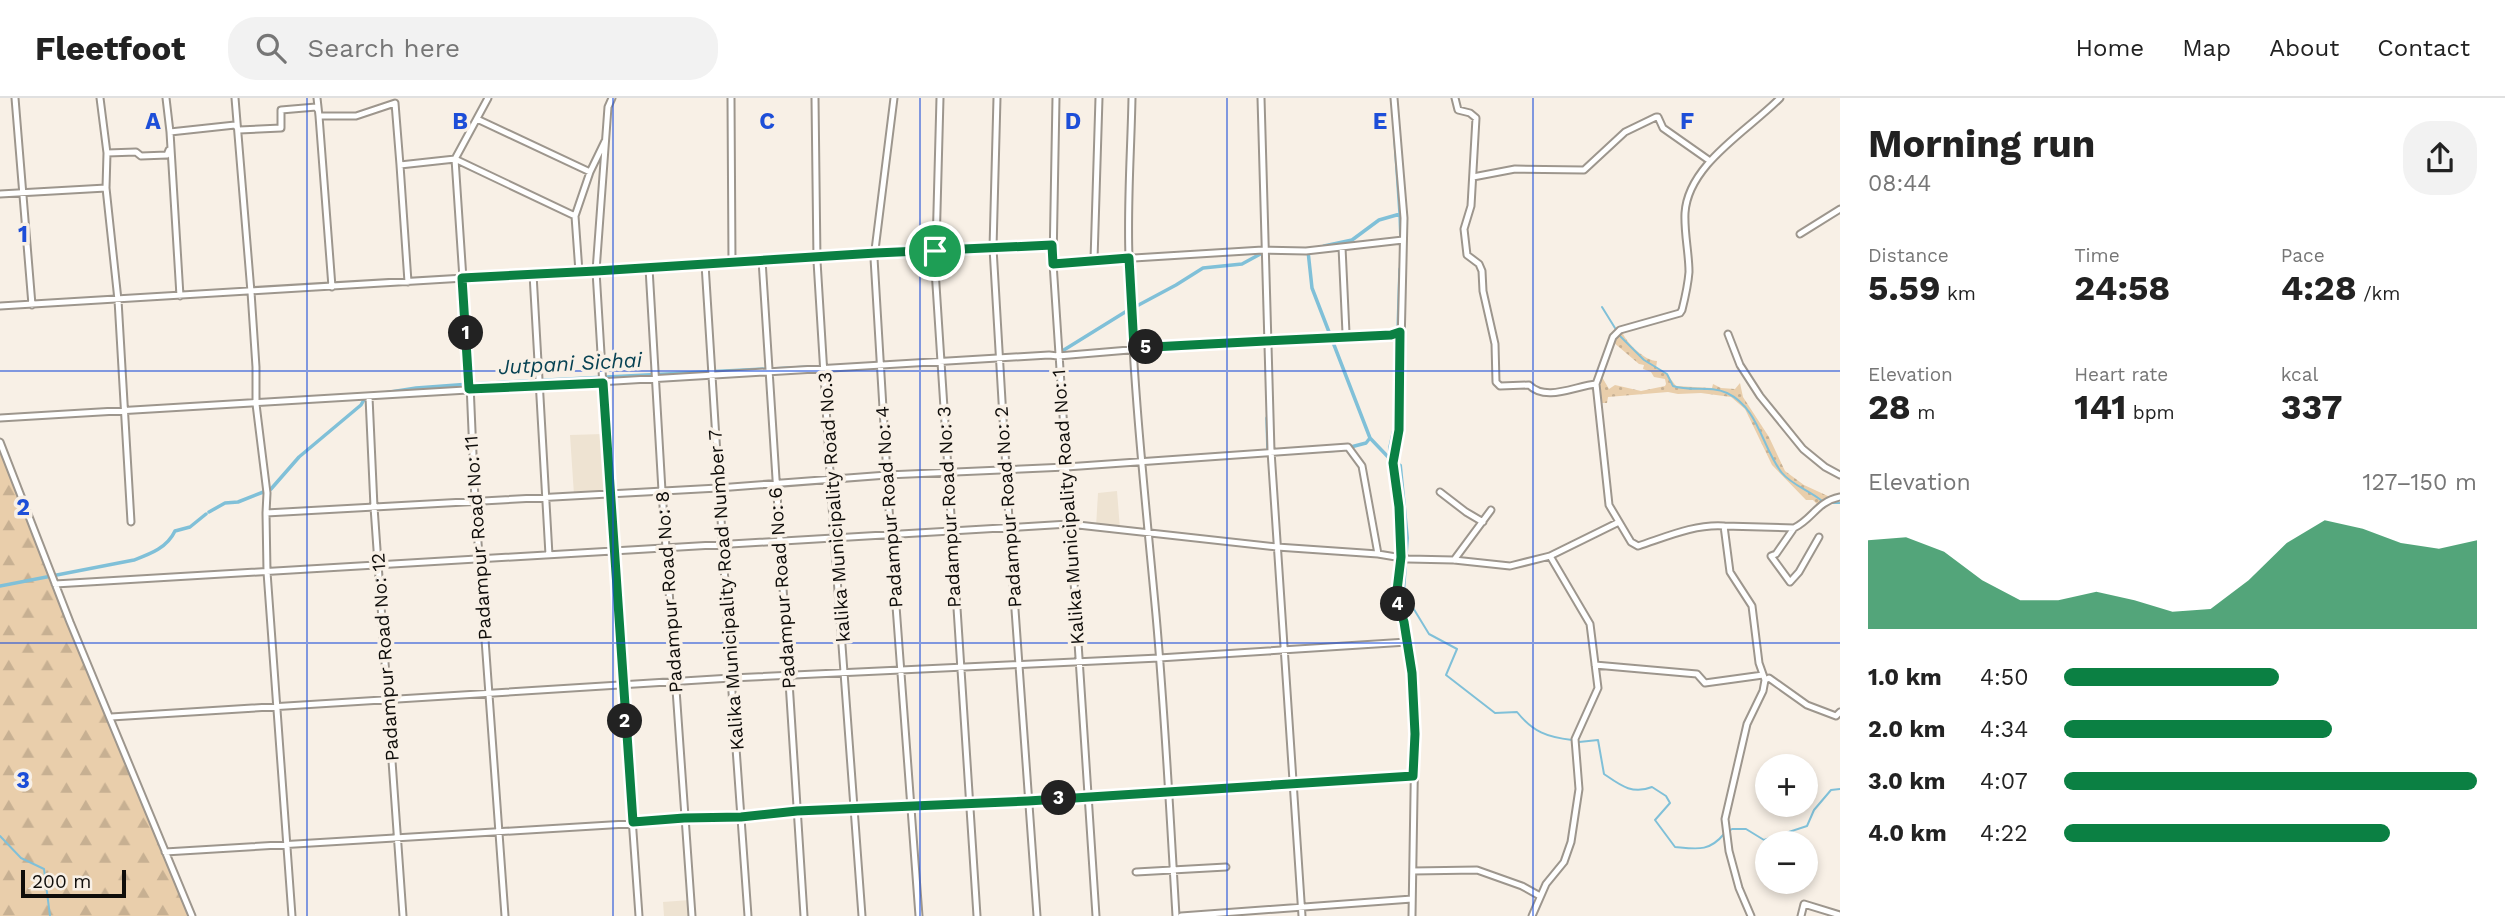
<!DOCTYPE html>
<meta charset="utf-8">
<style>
:root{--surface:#fff;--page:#f2f2f2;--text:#222;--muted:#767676;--line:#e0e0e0;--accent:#0b8043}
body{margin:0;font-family:"Work Sans",sans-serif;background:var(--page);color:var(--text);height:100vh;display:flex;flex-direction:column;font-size:26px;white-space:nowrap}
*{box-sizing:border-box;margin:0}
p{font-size:23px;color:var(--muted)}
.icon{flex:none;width:38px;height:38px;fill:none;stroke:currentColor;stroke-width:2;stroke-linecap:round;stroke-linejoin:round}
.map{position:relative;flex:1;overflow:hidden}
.side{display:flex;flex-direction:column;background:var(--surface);width:665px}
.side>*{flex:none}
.tools{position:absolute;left:1755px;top:656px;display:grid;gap:14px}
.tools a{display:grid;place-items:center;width:63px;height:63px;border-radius:50%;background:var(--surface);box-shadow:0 4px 10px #0003;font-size:35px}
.scale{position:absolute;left:21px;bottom:18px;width:105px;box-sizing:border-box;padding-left:7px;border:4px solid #0f0d0a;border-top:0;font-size:19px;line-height:24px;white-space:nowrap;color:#0f0d0a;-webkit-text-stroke:5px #f8f0e6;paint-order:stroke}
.pin{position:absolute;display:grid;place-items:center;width:60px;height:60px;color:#fff;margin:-30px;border:4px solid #fff;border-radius:50%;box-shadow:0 2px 7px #0007}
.km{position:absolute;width:35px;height:35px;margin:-18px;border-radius:50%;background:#222;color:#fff;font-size:19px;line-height:35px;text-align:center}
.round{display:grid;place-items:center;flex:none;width:74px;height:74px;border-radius:28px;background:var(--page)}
.overview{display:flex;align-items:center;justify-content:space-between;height:119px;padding:0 28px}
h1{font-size:38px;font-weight:700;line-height:52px}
.stats{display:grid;grid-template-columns:repeat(3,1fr);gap:10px;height:119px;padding:7px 28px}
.stats div{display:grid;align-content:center}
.stats b{font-size:35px;font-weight:700}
.stats small{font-size:19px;font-weight:400}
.stats p{font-size:19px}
.chart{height:196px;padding:14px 28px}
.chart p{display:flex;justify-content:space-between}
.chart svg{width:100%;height:126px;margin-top:7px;fill:var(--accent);opacity:.7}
ul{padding:0 28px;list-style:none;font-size:23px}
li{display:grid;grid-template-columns:112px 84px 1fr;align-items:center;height:52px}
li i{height:18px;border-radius:9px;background:var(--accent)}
header{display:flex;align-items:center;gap:42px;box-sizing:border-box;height:98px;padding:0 35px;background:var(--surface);border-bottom:2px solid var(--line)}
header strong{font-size:33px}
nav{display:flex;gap:38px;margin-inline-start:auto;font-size:24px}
.search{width:490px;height:63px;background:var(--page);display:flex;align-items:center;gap:18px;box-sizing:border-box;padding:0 24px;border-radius:28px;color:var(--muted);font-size:26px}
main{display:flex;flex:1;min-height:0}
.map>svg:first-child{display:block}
.built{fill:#eee3d2}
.grass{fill:url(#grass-dots)}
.forest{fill:url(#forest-firs)}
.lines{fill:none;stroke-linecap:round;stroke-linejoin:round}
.stream{stroke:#80c0d8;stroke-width:2}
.canal{stroke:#80c0d8;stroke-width:3.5}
.minor-casing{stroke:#9d968d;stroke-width:9}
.minor{stroke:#fff;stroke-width:5}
.route-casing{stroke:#fff;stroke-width:14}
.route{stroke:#0b8043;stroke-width:9}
.grid{fill:none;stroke:#1d4ed8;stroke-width:2;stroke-opacity:0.55}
.labels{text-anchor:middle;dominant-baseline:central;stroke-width:7;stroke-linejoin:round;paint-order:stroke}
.street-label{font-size:19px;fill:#0f0d0a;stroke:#f8f0e6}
.water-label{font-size:21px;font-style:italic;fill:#074253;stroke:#f8f0e6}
.grid-label{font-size:23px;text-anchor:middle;font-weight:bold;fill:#1d4ed8;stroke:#f8f0e6;stroke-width:7;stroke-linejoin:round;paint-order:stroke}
</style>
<header>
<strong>Fleetfoot</strong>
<div class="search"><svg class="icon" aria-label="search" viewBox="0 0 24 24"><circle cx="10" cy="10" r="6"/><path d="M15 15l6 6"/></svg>Search here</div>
<nav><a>Home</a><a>Map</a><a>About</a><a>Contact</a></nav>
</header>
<main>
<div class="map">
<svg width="1840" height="818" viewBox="0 0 1840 818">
<defs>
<pattern id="grass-dots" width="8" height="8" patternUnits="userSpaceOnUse" patternTransform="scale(1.75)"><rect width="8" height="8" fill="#e9ceab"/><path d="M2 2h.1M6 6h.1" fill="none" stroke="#c7b092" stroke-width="1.8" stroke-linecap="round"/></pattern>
<pattern id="forest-firs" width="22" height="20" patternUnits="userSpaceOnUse" patternTransform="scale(1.75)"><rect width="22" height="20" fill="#e9ceab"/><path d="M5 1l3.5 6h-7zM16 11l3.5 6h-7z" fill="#c7b092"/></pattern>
</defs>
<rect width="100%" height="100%" fill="#f8f0e6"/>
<path class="built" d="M603,336l5,58 -34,3 -4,-60z
M1117,393l3,38 -24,-2 2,-34z
M690,802l1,16h-27l-1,-14z"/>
<path class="grass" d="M1626,232l-3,4c5,10 22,27 34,27l-1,7 11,6 9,12 36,2 1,-4 8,4 14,1 5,-6 3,14 26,40 16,34 19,14 26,12 -12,8 -5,-5h-7l-34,-35 -27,-56 -14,-12 -30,-4 -23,1 -10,-2 -60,5 -1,6h-6l-2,-12 3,-14 7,12 6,-4 26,6 24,-5 1,-2 -1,-5 -11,-2 -3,-5 -8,-3 1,-4 -5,-1 -26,-22 8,-11z"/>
<path class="forest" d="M0,355l191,463h-191z"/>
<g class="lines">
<path class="stream" d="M1602,209l13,21
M1619,237l25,25 23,14 6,12c18,6 37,-1 54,7 32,15 35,55 55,80 10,12 28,18 40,28
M1396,364l5,3 7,73 -4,55 25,41 28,15 -11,26 49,38 22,-1c16,20 30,25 55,28
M1830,405h10
M1579,644l19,-2 6,34c16,11 28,21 48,13l14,9 4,7 -15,17 20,27c22,2 34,5 49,-13
M1729,733l3,-2h14l18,11 43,-14 7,-16 17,-20 9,-1
M0,738l21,22 23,11 6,47"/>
<path class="canal" d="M1395,41l5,75
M1324,148l28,-6 27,-20 21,-6 1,27
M1308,153l4,37 58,150
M1133,210l43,-23 27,-17 39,-4 22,-12
M1059,255l71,-44
M771,271l40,-2
M384,295l32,-5 54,-4 296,-15
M1267,320l1,34
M1347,350l19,-5 4,-5 20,21
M1323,353l17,-1
M1390,361v-12l5,-22 5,-156
M209,414l16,-9 13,-1 33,-13 28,-32 62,-52 5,-9
M0,488l134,-26c16,-6 33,-12 41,-29l15,-4 16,-13"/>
<defs>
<path id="minor" d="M15,0l17,207
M100,0l7,55 -1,35 12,112 13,222
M166,0l4,34
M235,0l16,194 5,75v37l11,89 -1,20
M317,0l2,18h37l39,-13 5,62 55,-6 120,57
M488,0l-33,61 15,225 5,117 30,415
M612,0l-4,9 -12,164 17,280 26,365
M731,0l1,165
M815,0l2,163 17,276 28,379
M894,0l-20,160 16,267 29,391
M940,0l-4,150 -2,6 43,662
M997,0l-4,150 18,306 26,362
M1056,0l-3,165 43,653
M1132,0c-1,53 -5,106 -3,159 3,120 16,239 27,358 9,100 14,201 20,301
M1261,0l10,353 31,465
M1394,0l10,120 -5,212 -6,33 6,44 2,50 -5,42 8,23 5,24 6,88 -3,182
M1455,0l3,12 12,3 6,5 -5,88 -7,23 3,26 12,9 3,7 1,20 12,53 1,38 4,4 29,-1c17,17 46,1 67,-1
M319,18l13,171
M477,21l113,53
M107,55l29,-1 5,4 26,-1 2,-5
M400,67l8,117
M1473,79l42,-8 69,1 41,-38 31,-15h2l5,11 47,33
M0,96l106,-6
M1800,136l40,-25
M1342,149l4,86 -2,5
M762,162l42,656
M1094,162l5,-162
M1053,165l210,-13 43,1 97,-11
M705,166l26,414 17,238
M649,170l13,223 30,425
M579,174l-4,-56 15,-44 15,-31
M533,176l16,281
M180,198l-10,-164 65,-7 4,5 42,-2v-18l35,-3 2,3
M0,208l876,-53 176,-8
M1728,236l12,31 20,31 43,53 22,18 15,8
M369,299l5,110 29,409
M0,320l1049,-63 9,1 154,-13 179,-8 9,-3
M0,344l70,180 122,294
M1440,394l26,20 17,10
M1724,428l70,2c20,-10 22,-26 46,-31
M1794,430l-18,26 -5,2 19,26 9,-10 20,-35
M1550,458l69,-34
M1454,462l37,-50
M55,486l1014,-60 208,23 101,7 30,5 46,1 56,6 40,-10 40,68 8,64 -23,51 4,50 -8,53 -7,20 -18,22 -14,32
M1595,567l102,9 8,9 58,-8
M1765,582l4,-2 38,27 29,11 4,-4
M111,619l620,-39 428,-20 248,-16
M165,754l478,-29 41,-5 285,-14 444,-28
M1413,773l64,-1 45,16 18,10
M1136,774l90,-5
M292,818l-25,-344 -1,-59 452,-25 169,-13 179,-8 282,-20 14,19 16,88
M1181,818l231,-17
M1751,818l-12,-28 -10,-37 -4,-32 22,-95 16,-33 2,-11 -6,-17 -7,-57 -22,-34 -6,-46c-30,-2 -58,11 -86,20l-7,-4 -22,-37 -13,-121 17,-47 7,-7 60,-17 2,-3c3,-12 6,-25 7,-38 0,-19 -5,-39 -4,-59 3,-49 64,-83 95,-115
M1801,818l3,-12 36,11"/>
</defs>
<use href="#minor" class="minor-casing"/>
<use href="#minor" class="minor"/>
</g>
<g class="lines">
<defs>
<path id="route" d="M1052,147l1,19 76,-6 5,90c86,-5 171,-9 257,-13l9,-3 -1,98 -6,33 6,44 2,50 -5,42 8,23 8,51 3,61 -2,42 -385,25 -231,10 -56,6 -57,1 -51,4 -30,-439 -134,6 -7,-111 134,-7 280,-18z"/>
</defs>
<use href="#route" class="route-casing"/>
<use href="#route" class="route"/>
</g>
<path class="grid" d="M307,0v818M613,0v818M920,0v818M1227,0v818M1533,0v818M0,273h1840M0,545h1840"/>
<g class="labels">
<g class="street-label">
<text transform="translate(834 409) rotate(-94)">kalika Municipality Road No.3</text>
<text transform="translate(889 409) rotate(-94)">Padampur Road No: 4</text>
<text transform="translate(949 409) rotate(-93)">Padampur Road No: 3</text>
<text transform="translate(1008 409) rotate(-94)">Padampur Road No: 2</text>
<text transform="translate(1068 409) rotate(-94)">Kalika Municipality Road No: 1</text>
<text transform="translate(478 440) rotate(-94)">Padampur Road No: 11</text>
<text transform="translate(782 490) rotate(-94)">Padampur Road No: 6</text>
<text transform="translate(726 492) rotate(-94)">Kalika Municipality Road Number 7</text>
<text transform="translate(669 494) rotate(-94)">Padampur Road No: 8</text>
<text transform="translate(385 559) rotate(-94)">Padampur Road No: 12</text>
</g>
<g class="water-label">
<text transform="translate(570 265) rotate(-3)">Jutpani Sichai</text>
</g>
</g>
<g class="grid-label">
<text x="153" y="31">A</text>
<text x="460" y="31">B</text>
<text x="767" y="31">C</text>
<text x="1073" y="31">D</text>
<text x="1380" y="31">E</text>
<text x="1687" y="31">F</text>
<text x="23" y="144">1</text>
<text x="23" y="417">2</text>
<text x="23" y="690">3</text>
</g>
</svg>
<div class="tools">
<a>+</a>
<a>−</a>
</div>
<div class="scale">200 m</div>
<div class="pin" style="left:935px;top:153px;background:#1e9e55"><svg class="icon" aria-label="arrive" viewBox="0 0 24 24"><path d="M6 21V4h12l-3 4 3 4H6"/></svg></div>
<b class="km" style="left:466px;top:235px">1</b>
<b class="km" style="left:625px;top:623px">2</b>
<b class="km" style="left:1059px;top:700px">3</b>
<b class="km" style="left:1398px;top:506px">4</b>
<b class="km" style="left:1146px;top:249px">5</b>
</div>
<section class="side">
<div class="overview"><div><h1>Morning run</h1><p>08:44</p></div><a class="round"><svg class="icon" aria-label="share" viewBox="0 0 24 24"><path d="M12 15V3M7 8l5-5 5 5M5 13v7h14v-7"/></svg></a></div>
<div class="stats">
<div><p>Distance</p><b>5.59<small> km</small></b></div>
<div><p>Time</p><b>24:58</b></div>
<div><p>Pace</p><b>4:28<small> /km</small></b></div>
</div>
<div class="stats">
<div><p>Elevation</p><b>28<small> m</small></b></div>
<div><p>Heart rate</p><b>141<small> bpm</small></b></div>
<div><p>kcal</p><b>337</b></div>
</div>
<div class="chart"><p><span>Elevation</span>127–150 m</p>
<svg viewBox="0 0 160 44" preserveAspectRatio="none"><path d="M0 44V13L10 12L20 17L30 27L40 34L50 34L60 31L70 34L80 38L90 37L100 27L110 14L120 6L130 9L140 14L150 16L160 13V44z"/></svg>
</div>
<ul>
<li><b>1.0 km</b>4:50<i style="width:52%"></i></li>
<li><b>2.0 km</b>4:34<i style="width:65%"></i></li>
<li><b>3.0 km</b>4:07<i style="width:100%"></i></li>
<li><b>4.0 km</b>4:22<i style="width:79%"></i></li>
</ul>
</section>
</main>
